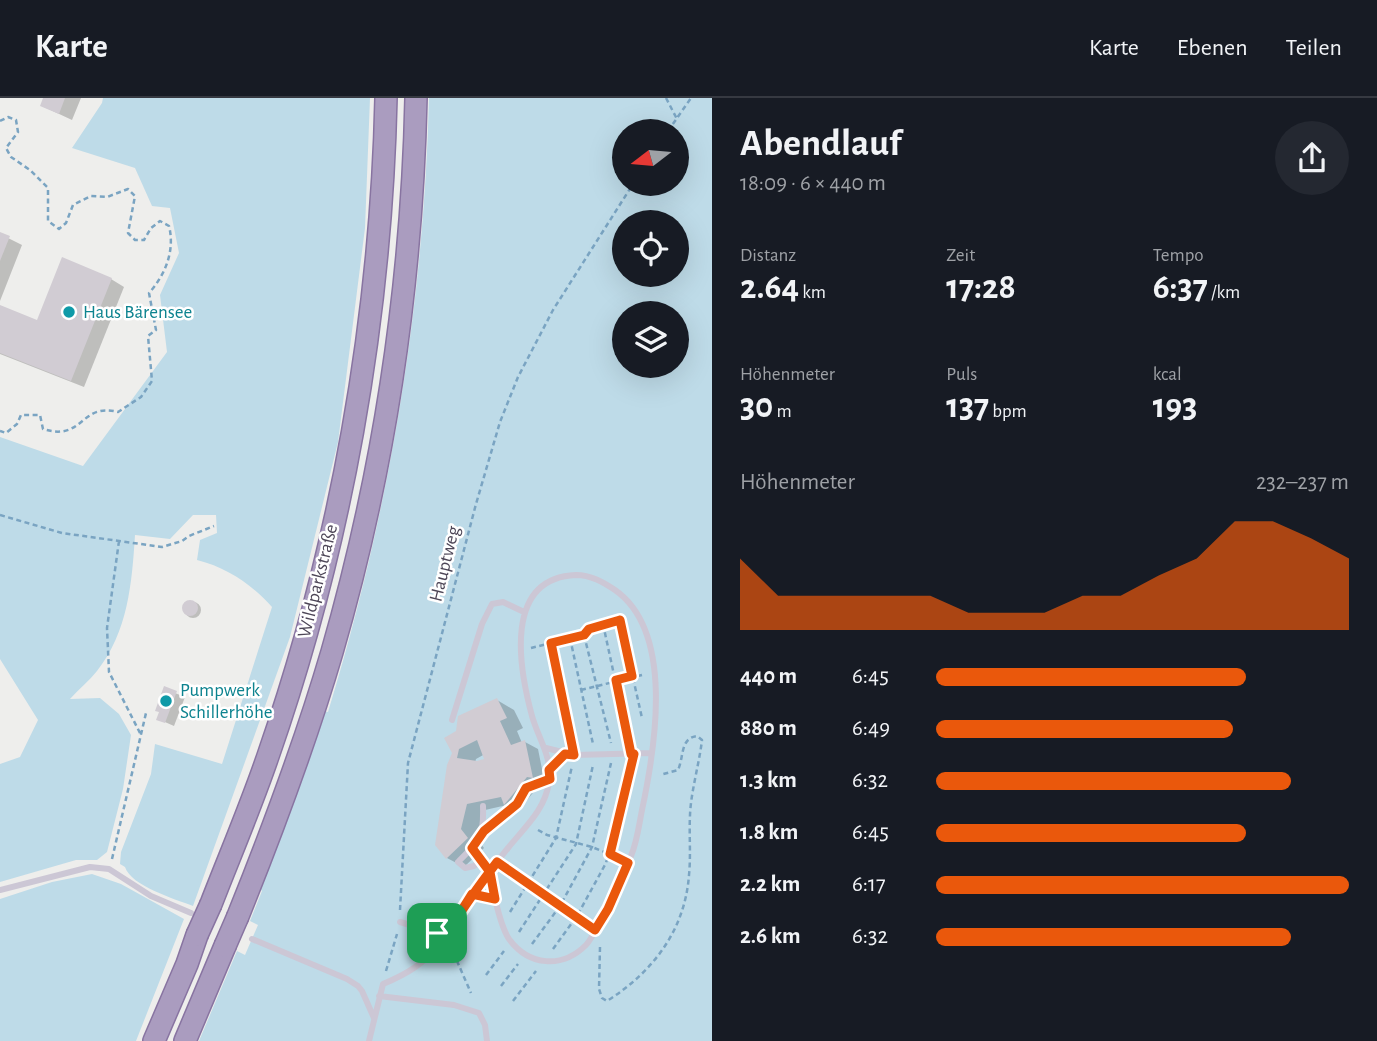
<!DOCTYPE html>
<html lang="de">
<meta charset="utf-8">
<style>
:root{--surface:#171b24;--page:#242831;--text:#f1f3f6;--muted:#9ea1a6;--line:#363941;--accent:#ea580c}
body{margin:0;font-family:"Alegreya Sans",sans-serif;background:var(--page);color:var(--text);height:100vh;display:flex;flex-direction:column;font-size:26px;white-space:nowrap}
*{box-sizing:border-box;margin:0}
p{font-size:23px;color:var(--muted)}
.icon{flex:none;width:38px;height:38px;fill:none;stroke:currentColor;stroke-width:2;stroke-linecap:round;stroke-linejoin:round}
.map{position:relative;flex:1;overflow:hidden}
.side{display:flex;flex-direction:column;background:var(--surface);width:665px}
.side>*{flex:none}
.needle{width:46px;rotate:254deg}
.controls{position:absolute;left:612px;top:21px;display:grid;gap:14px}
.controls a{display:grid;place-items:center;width:77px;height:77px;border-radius:50%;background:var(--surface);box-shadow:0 7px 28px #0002;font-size:35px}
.pin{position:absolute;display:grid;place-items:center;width:60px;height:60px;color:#fff;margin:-30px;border-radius:14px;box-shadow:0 4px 10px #0006}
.round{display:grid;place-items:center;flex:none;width:74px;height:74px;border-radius:37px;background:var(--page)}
.summary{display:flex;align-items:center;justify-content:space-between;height:119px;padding:0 28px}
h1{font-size:38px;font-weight:700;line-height:52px}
.metrics{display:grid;grid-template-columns:repeat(3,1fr);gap:10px;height:119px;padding:7px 28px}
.metrics div{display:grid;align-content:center}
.metrics b{font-size:35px;font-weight:700}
.metrics small{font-size:19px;font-weight:400}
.metrics p{font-size:19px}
.chart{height:196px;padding:14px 28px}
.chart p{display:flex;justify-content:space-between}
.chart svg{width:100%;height:126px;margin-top:7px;fill:var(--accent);opacity:.7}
ul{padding:0 28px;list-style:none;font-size:23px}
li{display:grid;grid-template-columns:112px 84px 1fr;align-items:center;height:52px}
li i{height:18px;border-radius:9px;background:var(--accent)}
header{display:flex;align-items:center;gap:42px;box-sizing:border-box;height:98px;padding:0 35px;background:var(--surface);border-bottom:2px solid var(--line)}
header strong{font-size:33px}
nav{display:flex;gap:38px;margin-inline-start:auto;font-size:24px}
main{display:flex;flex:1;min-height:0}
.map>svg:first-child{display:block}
.green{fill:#bedbe8;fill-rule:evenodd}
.shadow{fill:#0003;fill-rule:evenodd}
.building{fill:#d1ccd3;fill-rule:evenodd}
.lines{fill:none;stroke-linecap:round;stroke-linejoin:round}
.trunk-casing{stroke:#8874a1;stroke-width:24}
.path{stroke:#7aa4c2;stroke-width:2.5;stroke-dasharray:5 3.5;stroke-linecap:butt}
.service{stroke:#ccc7d5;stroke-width:6}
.trunk{stroke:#aa9cbf;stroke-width:21}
.trunk-bridge-casing{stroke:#8874a1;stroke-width:24;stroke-linecap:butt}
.trunk-bridge{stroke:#aa9cbf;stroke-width:21}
.route-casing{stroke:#fff;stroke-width:14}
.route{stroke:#ea580c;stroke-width:9}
.culture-dot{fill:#0f9aa8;stroke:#fff;stroke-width:2.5}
.labels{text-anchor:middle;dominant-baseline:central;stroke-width:5;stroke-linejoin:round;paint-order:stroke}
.culture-label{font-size:19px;fill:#0d838f;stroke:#fff;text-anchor:start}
.street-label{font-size:19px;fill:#4d4657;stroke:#fff}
</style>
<header>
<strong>Karte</strong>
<nav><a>Karte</a><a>Ebenen</a><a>Teilen</a></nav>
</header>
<main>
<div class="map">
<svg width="712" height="943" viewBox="0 0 712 943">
<rect width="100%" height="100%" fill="#eeeeec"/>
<path class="green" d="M103,0h267l-5,130 -27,214 -48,195 -97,269c-18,-7 -62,-20 -68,-39l-5,-3 1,-12 30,-78 4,-30 67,20 50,-157c-21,-23 -44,-39 -75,-47l3,-20 17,-7 -1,-18h-23l-23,24 -35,-4c-3,48 -7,97 -38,136 -8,10 -18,18 -27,28l30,-1 19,16 12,21 -8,54 -16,63 -10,8h-21l-76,22v-118l20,-7 18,-37 -38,-61v-222l83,29 84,-114 -7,-57 19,-42 -9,-45 -18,-2 -17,-38 -63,-20 30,-45z
M429,0h283v943h-513l38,-90 8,4 13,-30 -8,-4 12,-30 -2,-2 64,-178 4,1c61,-199 96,-406 101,-614zM625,33h52v53h-52zM625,124h52v53h-52zM625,215h52v53h-52z
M92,776l29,10 63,35 -48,122h-136v-142l52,-17z"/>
<path class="shadow" d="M45,0h36l-9,22 -30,-14z
M0,136l22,11 -22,56z
M111,181l13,8 -40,100 -84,-33v-47l38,15z
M185 512a8 8 0 1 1 16 0a8 8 0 1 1-16 0Z
M165,591l20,8 -11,29 -16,-7z
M497,602l17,10 9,18 -6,3 5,12 3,-1 13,7 7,35 -4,-1 -23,28 -11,-6 -22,5 -7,30 6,8 -20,19 -17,-9 6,-105zM485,656l1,7 -11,2 1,-4z"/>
<path class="building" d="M43,0h22l-6,16 -19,-8z
M0,134l10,4 -10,25z
M62,159l50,21 -41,103 -71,-28v-48l37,15z
M182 510a8 8 0 1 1 16 0a8 8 0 1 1-16 0Z
M164,588l13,5 -12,32 -9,-3 3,-8 -4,-1z
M497,600l10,20 -7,3 11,24 14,-5 8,38 -6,-1 -23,28 -3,-8 -34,7 -6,25 7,9 -22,21 -11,-14 12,-80 5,-12 -8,-15 12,-7 2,-15zM477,642l7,19 -7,2 -20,-3 2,-9z"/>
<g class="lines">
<defs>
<path id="trunk" d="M211,806c19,-49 40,-98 57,-148 73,-210 113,-435 118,-658
M238,818c35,-87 68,-175 94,-264 52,-180 80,-368 84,-554
M154,943l33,-77 10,-29
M185,943l40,-95"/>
</defs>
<use href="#trunk" class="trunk-casing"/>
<path class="path" d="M666,0l11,21
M0,23l8,-4 8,3 2,12 -12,16 5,9 19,13 18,18v33l11,8 7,-6 7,-18 18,-9 16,1 21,-8 7,7 -7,37 7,7h9l7,-12 9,-7 9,5c6,24 -3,48 -20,67l7,37 -8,6 4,45 -11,16 -23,15c-38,-10 -34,30 -75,17l-3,-14h-19l-4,9 -11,9 -6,-2
M668,33l23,-33
M0,417l62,18 100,14 20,-6 7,-5 25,-10
M119,443l-12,87 2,44 32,63
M620,522l22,98
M603,526l26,120
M584,537l27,108
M570,540l23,106
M551,545l21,99
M531,550l53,-13 5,-6 38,-11
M581,592l61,-15
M538,732l9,5 45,12 25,10
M112,761l34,-146
M505,770l82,55
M400,812l8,-147 68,-259 24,-82 18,-45 35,-67 80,-126
M510,814l46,-74 16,-72
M519,834l57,-88 17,-79
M532,846l28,-38 32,-59 19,-84
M450,847l21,48
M600,849l-1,42 3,9 5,3c46,-29 78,-71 82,-126 2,-20 0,-40 1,-60 1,-24 9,-50 12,-75l-5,-4c-17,2 -13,21 -19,34l-18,5
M553,851l24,-33 29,-53 25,-99
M386,873l11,-37
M486,877l18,-24
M501,888l17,-22
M513,903l23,-30"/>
<path class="service" d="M452,622l30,-96 10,-20 11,-2 21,10
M546,650l28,7 78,-2
M549,672l16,-16
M484,733l33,-27 9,-16 24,-9
M472,750l18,24 5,27
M481,762l-7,6 -9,2 -7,-6c22,-22 26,-24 25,-56
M0,792l90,-23 19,2 42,27 40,17
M400,824l37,11
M437 835a9 9 0 1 1 18 0a9 9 0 1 1-18 0Z
M452,828l20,-32 23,5c3,12 7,30 14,40 20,27 53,30 77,6 5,-5 9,-15 14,-22 12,-21 23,-44 31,-67 6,-14 8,-31 11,-46 13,-61 33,-178 -27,-220 -12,-8 -24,-15 -39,-15 -73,3 -57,93 -44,141 6,22 21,42 17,66 -4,28 -24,45 -41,66 -12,15 -24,31 -36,46
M252,841l95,40 11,7 4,5 12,27
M379,898l75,9 25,8 6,12 2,16
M369,943l14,-57c24,-10 43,-21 58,-43"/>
<use href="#trunk" class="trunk"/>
<defs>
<path id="trunk-bridge" d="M197,837l14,-31
M225,848l13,-30"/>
</defs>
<use href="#trunk-bridge" class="trunk-bridge-casing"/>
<use href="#trunk-bridge" class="trunk-bridge"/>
</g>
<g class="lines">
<defs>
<path id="route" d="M437,835l2,-6 5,-3 8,2c14,-23 29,-43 45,-64l98,68 13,-21 20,-46 -18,-9 24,-100h-3l-15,-74 16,-4 -12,-56 -31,9 -5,6 -33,8 23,112 -9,-1 -16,16 1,9 -24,9 -9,16 -33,27 -12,17 18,24 5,27 -23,-5 -20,32 3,5 -3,8 -11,2 -4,-8"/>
</defs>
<use href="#route" class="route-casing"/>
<use href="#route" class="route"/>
</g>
<g class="culture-dot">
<circle cx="69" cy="214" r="7"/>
<circle cx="166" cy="603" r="7"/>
</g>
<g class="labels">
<g class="culture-label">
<text x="83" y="214">Haus Bärensee</text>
<text x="180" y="592">Pumpwerk<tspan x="180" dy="22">Schillerhöhe</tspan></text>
</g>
<g class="street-label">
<text transform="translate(445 466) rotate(-76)">Hauptweg</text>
<text transform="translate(318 483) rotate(-76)">Wildparkstraße</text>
</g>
</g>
</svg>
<div class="controls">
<a><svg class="needle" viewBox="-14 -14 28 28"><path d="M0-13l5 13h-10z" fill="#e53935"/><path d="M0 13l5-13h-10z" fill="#9ea1a6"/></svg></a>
<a><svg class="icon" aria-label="locate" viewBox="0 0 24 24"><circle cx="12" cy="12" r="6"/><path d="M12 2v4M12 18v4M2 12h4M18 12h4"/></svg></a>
<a><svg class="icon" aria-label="layers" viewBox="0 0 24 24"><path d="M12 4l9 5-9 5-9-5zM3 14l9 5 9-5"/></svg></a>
</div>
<div class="pin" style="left:437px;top:835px;background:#1e9e55"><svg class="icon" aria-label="arrive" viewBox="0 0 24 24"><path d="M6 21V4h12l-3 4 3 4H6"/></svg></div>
</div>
<section class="side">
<div class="summary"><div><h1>Abendlauf</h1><p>18:09 · 6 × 440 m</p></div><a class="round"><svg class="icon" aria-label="share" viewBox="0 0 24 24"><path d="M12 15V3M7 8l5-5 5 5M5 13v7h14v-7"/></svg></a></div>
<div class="metrics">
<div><p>Distanz</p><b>2.64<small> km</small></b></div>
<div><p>Zeit</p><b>17:28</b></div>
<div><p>Tempo</p><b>6:37<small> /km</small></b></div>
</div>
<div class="metrics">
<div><p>Höhenmeter</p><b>30<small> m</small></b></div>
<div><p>Puls</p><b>137<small> bpm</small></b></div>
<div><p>kcal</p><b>193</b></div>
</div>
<div class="chart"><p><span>Höhenmeter</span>232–237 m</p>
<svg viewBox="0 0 160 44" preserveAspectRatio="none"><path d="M0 44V19L10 32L20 32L30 32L40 32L50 32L60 38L70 38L80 38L90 32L100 32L110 25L120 19L130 6L140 6L150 12L160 19V44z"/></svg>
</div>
<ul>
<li><b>440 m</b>6:45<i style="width:75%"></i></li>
<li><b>880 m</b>6:49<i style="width:72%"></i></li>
<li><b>1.3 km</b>6:32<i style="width:86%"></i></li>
<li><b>1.8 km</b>6:45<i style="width:75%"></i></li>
<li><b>2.2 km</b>6:17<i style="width:100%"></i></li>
<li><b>2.6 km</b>6:32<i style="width:86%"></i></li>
</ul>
</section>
</main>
